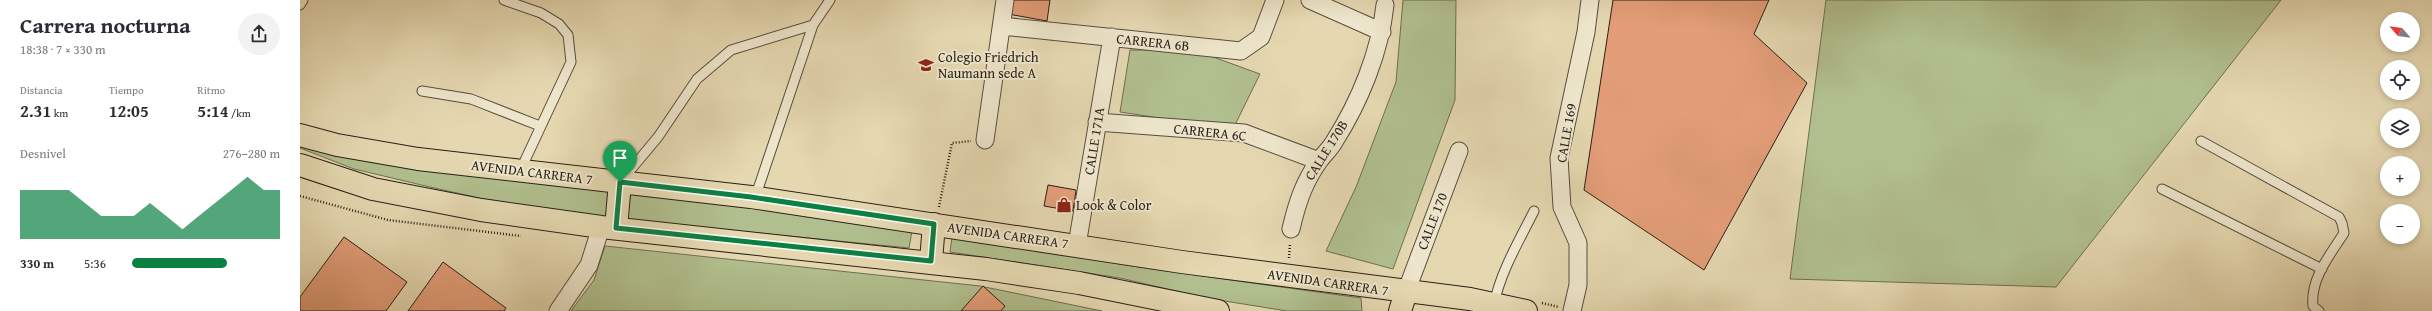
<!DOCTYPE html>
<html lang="es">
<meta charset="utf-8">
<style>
:root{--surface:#fff;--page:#f2f2f3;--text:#2b2b33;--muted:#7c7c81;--accent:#0b8043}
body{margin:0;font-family:"Gentium Book Plus",serif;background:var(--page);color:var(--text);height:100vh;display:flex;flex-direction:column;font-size:15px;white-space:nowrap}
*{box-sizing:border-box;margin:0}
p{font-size:13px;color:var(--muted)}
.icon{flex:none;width:22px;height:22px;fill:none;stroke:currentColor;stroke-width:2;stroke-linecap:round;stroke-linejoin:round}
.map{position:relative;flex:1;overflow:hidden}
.sheet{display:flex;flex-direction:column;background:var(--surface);width:300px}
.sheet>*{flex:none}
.needle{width:26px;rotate:298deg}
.controls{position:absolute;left:2080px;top:12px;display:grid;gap:8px}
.controls a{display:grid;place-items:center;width:40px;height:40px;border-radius:50%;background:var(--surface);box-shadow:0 2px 6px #0003;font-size:20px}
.pin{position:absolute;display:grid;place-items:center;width:34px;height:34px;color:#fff;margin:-41px -17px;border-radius:50% 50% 50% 0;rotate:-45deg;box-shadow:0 0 4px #0007}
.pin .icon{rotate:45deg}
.round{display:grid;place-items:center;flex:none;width:42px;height:42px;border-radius:21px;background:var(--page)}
.summary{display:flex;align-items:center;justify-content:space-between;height:68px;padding:0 20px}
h1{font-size:22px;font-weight:600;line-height:30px}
.metrics{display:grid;grid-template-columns:repeat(3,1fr);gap:6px;height:68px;padding:4px 20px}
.metrics div{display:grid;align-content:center}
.metrics b{font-size:17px;font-weight:600}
.metrics small{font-size:11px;font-weight:400}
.metrics p{font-size:11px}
.chart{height:112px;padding:8px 20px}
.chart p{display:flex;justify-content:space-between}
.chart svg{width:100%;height:72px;margin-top:4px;fill:var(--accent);opacity:.7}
ul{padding:0 20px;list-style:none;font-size:13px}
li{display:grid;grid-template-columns:64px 48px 1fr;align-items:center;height:30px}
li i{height:10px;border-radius:5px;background:var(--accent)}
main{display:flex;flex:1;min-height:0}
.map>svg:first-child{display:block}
.green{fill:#b1bf8e;stroke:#6d6f52}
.building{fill:#e39e79;stroke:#291f17}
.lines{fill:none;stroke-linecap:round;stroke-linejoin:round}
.service-casing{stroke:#584d3e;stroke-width:11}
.minor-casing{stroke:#584d3e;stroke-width:19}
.primary-casing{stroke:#291f17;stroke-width:24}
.path{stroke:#291f17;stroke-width:2.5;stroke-dasharray:1 2;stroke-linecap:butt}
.service{stroke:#eee6cc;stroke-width:9}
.minor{stroke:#eee6cc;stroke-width:17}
.primary{stroke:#e5d8b1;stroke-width:22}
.route-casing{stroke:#fff;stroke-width:8}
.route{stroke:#0b8043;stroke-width:5}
.labels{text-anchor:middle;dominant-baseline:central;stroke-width:4;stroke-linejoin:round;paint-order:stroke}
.street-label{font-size:14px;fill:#291f17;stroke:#eee6cc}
.poi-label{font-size:14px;fill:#291f17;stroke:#eee6cc;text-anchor:start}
</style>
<main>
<section class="sheet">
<div class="summary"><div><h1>Carrera nocturna</h1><p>18:38 · 7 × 330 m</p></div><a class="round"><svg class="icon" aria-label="share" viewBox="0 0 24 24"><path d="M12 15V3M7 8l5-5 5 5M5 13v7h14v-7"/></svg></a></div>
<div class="metrics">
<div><p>Distancia</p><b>2.31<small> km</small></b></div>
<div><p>Tiempo</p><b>12:05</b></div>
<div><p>Ritmo</p><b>5:14<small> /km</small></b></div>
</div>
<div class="chart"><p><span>Desnivel</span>276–280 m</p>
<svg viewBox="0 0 160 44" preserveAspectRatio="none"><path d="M0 44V14L10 14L20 14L30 14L40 22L50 30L60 30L70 30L80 22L90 30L100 38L110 30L120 22L130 14L140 6L150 14L160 14V44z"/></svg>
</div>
<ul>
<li><b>330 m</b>5:36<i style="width:64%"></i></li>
</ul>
</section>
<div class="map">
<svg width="2132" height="311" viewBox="0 0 2132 311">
<rect width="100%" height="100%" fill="#e5d8b1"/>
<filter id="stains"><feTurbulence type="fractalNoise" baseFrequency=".005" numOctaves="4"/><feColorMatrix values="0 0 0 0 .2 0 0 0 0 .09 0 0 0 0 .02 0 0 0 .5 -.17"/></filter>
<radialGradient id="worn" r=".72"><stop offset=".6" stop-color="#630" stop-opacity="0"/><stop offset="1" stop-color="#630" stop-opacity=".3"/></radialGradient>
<path class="green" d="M1103,0h53l-1,100 -62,169 -67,-18 30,-64 40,-105z
M1526,0h455l-225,287 -266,-8z
M830,50h64l66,24 -27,55 -113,-17z
M0,144l308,43 -1,32 -110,-17 -67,-15 -76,-18 -54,-21z
M331,191l281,40 -3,17 -282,-28z
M652,237l199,32 210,29 1,13h-75l-81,-13 -86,-20 -170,-26z
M305,246l375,40 122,25h-531l23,-31z"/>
<path class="building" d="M711,0h39l-3,21 -39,-7z
M1313,0h156l-15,34 53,49 -103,187 -120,-80z
M748,185l28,5 -3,21 -29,-5z
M44,237l63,45 -21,29h-86v-14z
M143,262l63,46 -2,3h-96z
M683,286l22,20 -4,5h-40z"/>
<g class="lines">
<defs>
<path id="service" d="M204,0l37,13 18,11 9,11 3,27 -51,109
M0,5l3,-5
M122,91l49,8 69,27
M1901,141l138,76 3,6 2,10c-14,22 -34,46 -31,73l6,5
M322,180l36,-43 39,-58 34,-29 82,-25
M1862,189l160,80
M455,198l58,-173 17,-25
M1194,304c7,-33 25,-63 40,-93"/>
<path id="minor" d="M1010,0l72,32
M702,26l239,25 20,-14 14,-37
M797,122l147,11 75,28
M685,140l20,-140
M991,229c6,-26 13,-47 28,-68 5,-7 11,-12 15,-19 26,-41 46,-90 51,-137
M777,245l35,-208
M1106,292l53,-141
M258,311l31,-46 12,-38
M1272,311l6,-26v-42l-16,-36 -3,-49 27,-126 4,-32"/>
<path id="primary" d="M0,135l37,10 81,14 333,38 431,65 288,37 56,12
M0,165l73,24 108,21 120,17 385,42 93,14 139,28
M316,228l4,-46
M631,261l3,-37
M1100,311l6,-19"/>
</defs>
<use href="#service" class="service-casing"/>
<use href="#minor" class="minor-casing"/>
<use href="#primary" class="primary-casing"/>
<path class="path" d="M0,196l88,24 133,16
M639,207l13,-64 19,-2
M989,258l1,-15
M1242,303l17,4"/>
<use href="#service" class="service"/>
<use href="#minor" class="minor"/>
<use href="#primary" class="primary"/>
</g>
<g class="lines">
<defs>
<path id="route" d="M320,182l131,15 183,27 -3,37 -315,-33z"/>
</defs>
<use href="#route" class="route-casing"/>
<use href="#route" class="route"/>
</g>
<defs>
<symbol id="school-bare" viewBox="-9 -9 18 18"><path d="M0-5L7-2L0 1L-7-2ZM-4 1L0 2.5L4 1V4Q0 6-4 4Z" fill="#8f2418" stroke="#eee6cc" stroke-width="2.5" paint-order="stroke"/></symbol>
<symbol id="shop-bare" viewBox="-9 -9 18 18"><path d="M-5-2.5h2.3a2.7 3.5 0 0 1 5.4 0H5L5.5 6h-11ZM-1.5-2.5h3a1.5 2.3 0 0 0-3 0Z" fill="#8f2418" stroke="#eee6cc" stroke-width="2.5" paint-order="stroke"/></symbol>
</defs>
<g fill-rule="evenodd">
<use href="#school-bare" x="615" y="54" width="22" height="22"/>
<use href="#shop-bare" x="753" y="194" width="22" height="22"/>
</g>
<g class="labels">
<g class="street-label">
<text transform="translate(853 42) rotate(6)">CARRERA 6B</text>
<text transform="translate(910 132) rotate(6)">CARRERA 6C</text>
<text transform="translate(1266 133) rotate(-80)">CALLE 169</text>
<text transform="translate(794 141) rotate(-81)">CALLE 171A</text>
<text transform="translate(1026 150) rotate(-58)">CALLE 170B</text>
<text transform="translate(232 172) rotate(7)">AVENIDA CARRERA 7</text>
<text transform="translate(1132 221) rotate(-69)">CALLE 170</text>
<text transform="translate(708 235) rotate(8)">AVENIDA CARRERA 7</text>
<text transform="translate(1028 282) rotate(8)">AVENIDA CARRERA 7</text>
</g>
<g class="poi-label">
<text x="638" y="57">Colegio Friedrich<tspan x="638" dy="16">Naumann sede A</tspan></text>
<text x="776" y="205">Look &amp; Color</text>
</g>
</g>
<rect width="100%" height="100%" filter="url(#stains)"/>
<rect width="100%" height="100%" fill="url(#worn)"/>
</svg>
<div class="controls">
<a><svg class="needle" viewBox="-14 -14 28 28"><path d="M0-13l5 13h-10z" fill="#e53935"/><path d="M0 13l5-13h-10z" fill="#7c7c81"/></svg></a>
<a><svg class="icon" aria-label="locate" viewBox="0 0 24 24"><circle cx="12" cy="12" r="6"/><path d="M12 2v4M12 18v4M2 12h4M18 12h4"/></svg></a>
<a><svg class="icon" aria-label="layers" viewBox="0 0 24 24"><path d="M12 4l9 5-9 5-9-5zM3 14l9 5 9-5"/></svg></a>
<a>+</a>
<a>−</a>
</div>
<div class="pin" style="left:320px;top:182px;background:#1e9e55"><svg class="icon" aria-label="arrive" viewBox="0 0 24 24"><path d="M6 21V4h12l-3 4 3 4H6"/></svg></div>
</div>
</main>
